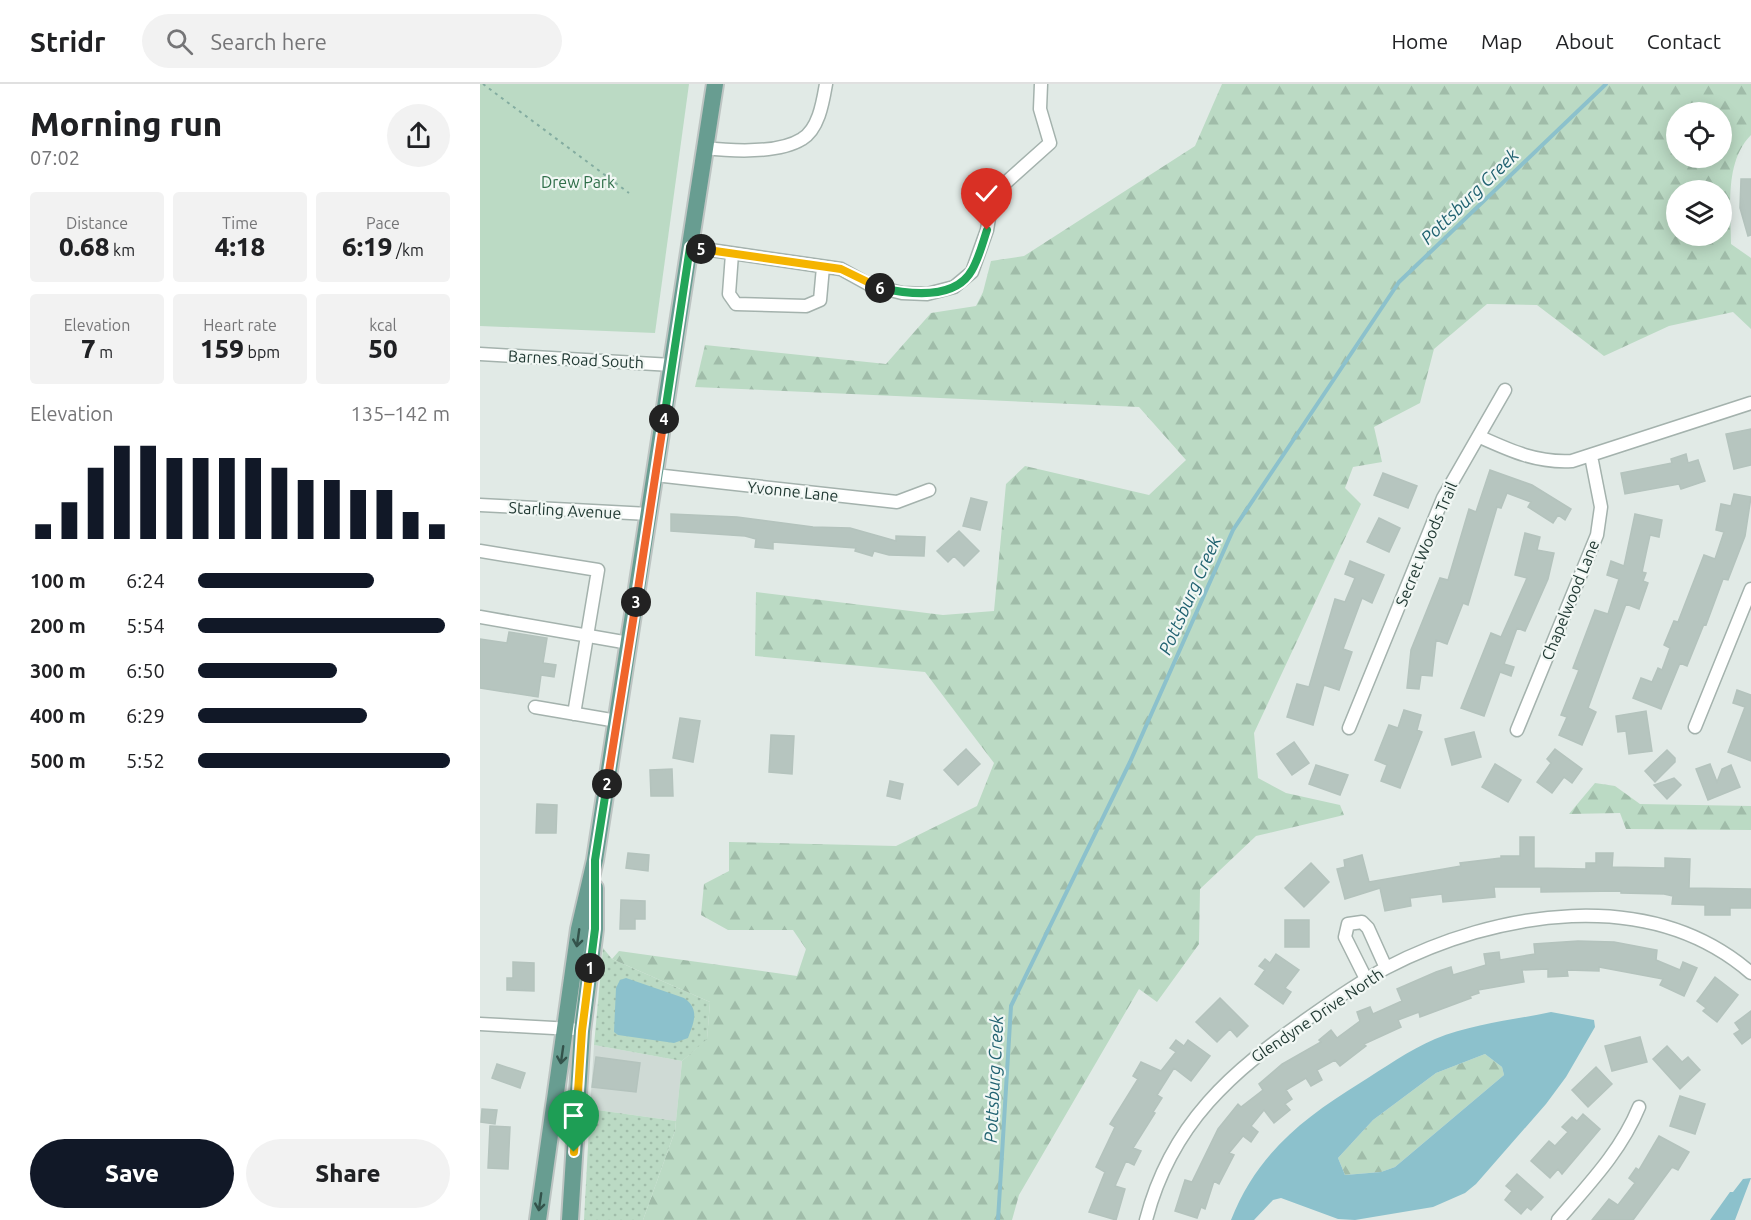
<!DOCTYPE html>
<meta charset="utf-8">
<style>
:root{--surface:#fff;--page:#f2f2f2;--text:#202124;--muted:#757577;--line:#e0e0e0;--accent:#111827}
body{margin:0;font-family:Ubuntu,sans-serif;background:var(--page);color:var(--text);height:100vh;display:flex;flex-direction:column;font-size:22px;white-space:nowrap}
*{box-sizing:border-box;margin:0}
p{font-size:20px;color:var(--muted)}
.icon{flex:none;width:33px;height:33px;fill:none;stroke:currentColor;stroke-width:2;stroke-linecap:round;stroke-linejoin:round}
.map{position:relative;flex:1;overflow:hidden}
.sheet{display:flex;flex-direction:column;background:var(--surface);width:480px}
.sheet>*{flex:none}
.controls{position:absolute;left:1186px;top:18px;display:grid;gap:12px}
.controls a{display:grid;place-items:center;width:66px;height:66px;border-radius:50%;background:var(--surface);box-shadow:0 3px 15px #0003;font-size:30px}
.pin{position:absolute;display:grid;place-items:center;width:51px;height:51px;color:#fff;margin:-62px -26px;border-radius:50% 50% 50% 0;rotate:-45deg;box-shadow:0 0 6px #0007}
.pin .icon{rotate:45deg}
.km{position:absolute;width:30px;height:30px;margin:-15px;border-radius:50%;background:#222;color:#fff;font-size:16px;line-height:30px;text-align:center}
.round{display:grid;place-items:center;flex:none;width:63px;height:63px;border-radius:32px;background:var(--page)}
.summary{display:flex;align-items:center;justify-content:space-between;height:102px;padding:0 30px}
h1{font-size:33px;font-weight:800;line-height:45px}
.metrics{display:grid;grid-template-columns:repeat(3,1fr);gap:9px;height:102px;padding:6px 30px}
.metrics div{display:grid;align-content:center;border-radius:6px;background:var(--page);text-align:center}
.metrics b{font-size:26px;font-weight:800}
.metrics small{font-size:16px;font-weight:400}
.metrics p{font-size:16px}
.chart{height:168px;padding:12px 30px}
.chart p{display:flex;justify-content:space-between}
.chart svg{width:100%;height:108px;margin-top:6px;stroke:var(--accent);stroke-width:6}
.button{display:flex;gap:12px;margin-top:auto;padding:12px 30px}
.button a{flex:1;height:69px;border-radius:36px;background:var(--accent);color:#fff;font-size:24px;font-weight:800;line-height:69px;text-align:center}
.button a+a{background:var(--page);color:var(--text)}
ul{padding:0 30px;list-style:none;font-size:20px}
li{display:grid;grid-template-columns:96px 72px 1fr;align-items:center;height:45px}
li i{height:15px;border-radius:8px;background:var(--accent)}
header{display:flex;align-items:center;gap:36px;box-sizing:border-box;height:84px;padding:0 30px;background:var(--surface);border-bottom:2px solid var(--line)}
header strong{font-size:28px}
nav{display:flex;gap:33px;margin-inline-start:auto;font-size:21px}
.search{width:420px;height:54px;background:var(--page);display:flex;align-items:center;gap:15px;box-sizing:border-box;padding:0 21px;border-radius:33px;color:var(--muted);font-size:22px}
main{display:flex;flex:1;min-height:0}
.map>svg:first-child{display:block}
.built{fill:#cfdad5}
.grass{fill:url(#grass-dots)}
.forest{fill:url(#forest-firs);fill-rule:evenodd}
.park{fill:#bbdac4}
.water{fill:#8cc1cc;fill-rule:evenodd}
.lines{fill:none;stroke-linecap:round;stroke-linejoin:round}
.stream{stroke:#8cc1cc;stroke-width:4}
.building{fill:#b6c5bf;stroke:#b4c3bd;stroke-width:1.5}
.minor-casing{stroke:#a4b2ad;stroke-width:15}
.major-casing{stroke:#bdc4c2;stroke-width:20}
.path{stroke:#83aca0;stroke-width:2;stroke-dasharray:3 4.5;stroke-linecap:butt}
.minor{stroke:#fff;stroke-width:12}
.major{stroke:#689d91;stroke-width:16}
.oneway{stroke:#34534b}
.split-1-casing{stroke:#fff;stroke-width:12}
.split-2-casing{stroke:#fff;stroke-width:12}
.split-3-casing{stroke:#fff;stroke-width:12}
.split-4-casing{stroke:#fff;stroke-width:12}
.split-5-casing{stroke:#fff;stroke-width:12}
.split-6-casing{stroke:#fff;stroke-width:12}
.split-7-casing{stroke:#fff;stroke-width:12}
.split-1{stroke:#f5b400;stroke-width:8}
.split-2{stroke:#22a559;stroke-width:8}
.split-3{stroke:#f0652b;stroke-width:8}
.split-4{stroke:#f0652b;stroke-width:8}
.split-5{stroke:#22a559;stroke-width:8}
.split-6{stroke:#f5b400;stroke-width:8}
.split-7{stroke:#22a559;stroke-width:8}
.labels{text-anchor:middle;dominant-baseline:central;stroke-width:4.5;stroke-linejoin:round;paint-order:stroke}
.park-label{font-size:16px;fill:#2f6e49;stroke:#f1f7f4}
.street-label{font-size:16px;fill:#223a34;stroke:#f1f7f4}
.water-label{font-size:18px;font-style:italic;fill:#216271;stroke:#f1f7f4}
</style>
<header>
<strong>Stridr</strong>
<div class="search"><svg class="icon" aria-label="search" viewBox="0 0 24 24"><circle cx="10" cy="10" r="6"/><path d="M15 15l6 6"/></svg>Search here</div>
<nav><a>Home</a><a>Map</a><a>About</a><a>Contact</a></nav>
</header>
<main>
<section class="sheet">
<div class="summary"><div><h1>Morning run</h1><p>07:02</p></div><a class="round"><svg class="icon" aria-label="share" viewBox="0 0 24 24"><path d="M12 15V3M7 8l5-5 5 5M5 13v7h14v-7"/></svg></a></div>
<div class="metrics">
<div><p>Distance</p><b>0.68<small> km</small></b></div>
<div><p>Time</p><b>4:18</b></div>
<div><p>Pace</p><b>6:19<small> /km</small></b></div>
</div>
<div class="metrics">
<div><p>Elevation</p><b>7<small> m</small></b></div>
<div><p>Heart rate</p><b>159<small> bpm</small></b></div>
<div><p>kcal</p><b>50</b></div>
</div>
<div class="chart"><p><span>Elevation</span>135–142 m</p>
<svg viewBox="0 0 160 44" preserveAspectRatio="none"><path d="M5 44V38M15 44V29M25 44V15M35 44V6M45 44V6M55 44V11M65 44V11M75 44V11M85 44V11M95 44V15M105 44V20M115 44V20M125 44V24M135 44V24M145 44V33M155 44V38"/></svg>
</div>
<ul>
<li><b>100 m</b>6:24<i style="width:70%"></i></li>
<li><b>200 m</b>5:54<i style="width:98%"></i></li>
<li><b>300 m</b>6:50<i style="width:55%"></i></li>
<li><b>400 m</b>6:29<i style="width:67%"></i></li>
<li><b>500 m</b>5:52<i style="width:100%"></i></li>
</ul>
<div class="button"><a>Save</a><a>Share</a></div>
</section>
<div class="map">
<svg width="1271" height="1136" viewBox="0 0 1271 1136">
<defs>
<pattern id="grass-dots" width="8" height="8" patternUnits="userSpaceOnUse" patternTransform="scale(1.5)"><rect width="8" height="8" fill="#bbdac4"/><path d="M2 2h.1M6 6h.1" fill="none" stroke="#a0bca9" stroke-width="1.8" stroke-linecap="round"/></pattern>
<pattern id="forest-firs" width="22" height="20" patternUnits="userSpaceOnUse" patternTransform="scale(1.5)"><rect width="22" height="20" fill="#bbdac4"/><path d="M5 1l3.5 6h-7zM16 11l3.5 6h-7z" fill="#a0bca9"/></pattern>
</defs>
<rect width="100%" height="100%" fill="#e1eae6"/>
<path class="built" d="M114,961l88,16 -6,60 -86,-12z"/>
<path class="grass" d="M123,864l9,11 98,43 -3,38 -25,21 -88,-16z
M110,1025l86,12 -1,10 -32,89h-59z"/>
<path class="forest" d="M742,0h529v51c-27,27 -20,75 -20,109l20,14v71l-18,-17 -64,14 -65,30 -67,-51 -50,-1 -53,45 -14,54 -46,24 8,35 -29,5 -8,21 16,16 -107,229 4,45 28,15 54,12 4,10 -88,21 -56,53 -1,55 -42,58 -18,-13 -120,206 -7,25h-369l32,-89 7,-70 25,-22 3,-37 -98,-43 7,-8 178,25 9,-27 -13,-19h-65l-27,-15 3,-31 25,-13v-29l167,4 81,-40 17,-43 -69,-91 -170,-16 1,-64 187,23 51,-4 12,-127 19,-18 124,29 37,-35 -47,-53 -444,-20 10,-42 181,19 45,-51 45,-7 7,-14 8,-31 33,-5 171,-110zM1197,28h45v46h-45zM1197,106h45v46h-45z
M1115,699l20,3 25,18 111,2v24l-125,-1 -6,-16 -51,1z
M1005,970l17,13 2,8 -109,92 -14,5 -36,3 -7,-17 35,-38 63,-47z"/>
<path class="park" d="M0,0h209l-34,249 -175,-7z"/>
<path class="water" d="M146,894l58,20c16,11 10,24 4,40l-14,5 -56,-8 -4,-3 2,-44 4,-8z
M1071,928l43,8 1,7 -29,50 -20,27 -70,80 -11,9 -32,14 -78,13 -17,-1 -57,-21 -8,2 -19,20h-23c26,-66 71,-101 129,-137 24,-15 49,-33 75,-44 37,-15 78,-19 116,-27zM1005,970l17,13 2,8 -109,92 -14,5 -36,3 -7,-17 35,-38 63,-47z
M1271,1094l-16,42h-25l20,-28h3l10,-13z"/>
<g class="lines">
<path class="stream" d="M518,1136l13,-214 119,-244 103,-232 166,-248 207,-198"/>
</g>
<path class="building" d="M1261,95h10v56l-3,1 -8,-28z
M1271,345v36l-17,4 -8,-35z
M1206,370l2,9 10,-3 7,21 -24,8 -2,-5 -54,10 -4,-21 51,-10 -1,-4z
M1010,386l42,15 39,24 -6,11 -7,-5 -5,8 -25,-16 3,-5 -24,-9 -6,15 -4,-1 -29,98 -5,-2 -16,41 -11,-4 -4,36 -11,-1 -2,14 -12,-1 4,-38 29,-72 8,2 21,-71 7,3z
M903,389l34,13 -9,22 -34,-13z
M1254,410l17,3 -6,39 -17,44 -5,-1 -17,46 -2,-1 -17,42 -7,-3 -19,46 -28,-11 8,-20 11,4 6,-14 4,2 8,-22 -6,-3 10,-24 4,1 26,-67 11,4 9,-27 -8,-2 5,-26 10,2z
M491,414l16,4 -7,28 -17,-4z
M191,430l66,3 76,10 37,1 46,13v-5l29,1 -1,19 -35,-1 -15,-4 -2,5 -17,-5 1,-3 -83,-6v7l-18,-2 1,-8 -11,-3 -74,-5z
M1155,430l27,6 -3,17 -9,-2 -8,37 4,1 -3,8 5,2 -9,26 -13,-5 -38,104 8,4 -14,33 -23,-10 8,-18 -6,-2 18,-45 -6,-2 22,-58 13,4 11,-35 -12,-4 4,-14 13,5z
M899,434l21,10 -11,24 -22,-10z
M479,447l20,20 -15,15 -10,-10 -6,6 -11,-11z
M1045,449l15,4 -3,13 17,3 -6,26 -23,52 -8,-3 -13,36 10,3 -3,9 -11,-4 -16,44 -23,-8 30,-75 10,4 26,-59 -12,-3z
M870,477l34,14 -12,28 -10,-5 -19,51 9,3 -13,38 -15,-5 -11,40 -26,-8 10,-33 12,3 26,-88 10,3 10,-24 -10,-4z
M29,548l38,6 -4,25 13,2 -2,12 -13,-2 -3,22 -58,-9v-49l27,4z
M1257,606l14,5v66l-23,-9 17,-45 -12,-4z
M924,626l17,5 -4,15 5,2 -22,56 -19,-7 6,-16 -12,-5 14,-35 9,3z
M1166,627l6,40 -23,3 -3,-23 -8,1 -2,-16z
M200,634l20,3 -7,41 -20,-4z
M994,648l7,25 -29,8 -7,-26z
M291,651l23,1 -2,38 -23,-2z
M814,658l15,21 -17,12 -15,-21z
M486,665l14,15 -22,21 -14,-15z
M1075,665l27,20 -10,14 -8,-6 -12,16 -15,-11 14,-19 -4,-4z
M1187,666l8,8v4l-20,20 -10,-11z
M1015,680l26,16 -13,22 -26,-15z
M1230,680l7,18 5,-13 9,-4 9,22 -32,13 -12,-31z
M836,681l32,10 -8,20 -31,-11z
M192,685l1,27h-22l-1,-26z
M1194,694l7,7 -14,14 -13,-14z
M410,697l13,3 -3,15 -13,-3z
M57,720l20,1 -1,28h-20z
M1040,753h14v31l52,1v-6h10v-10h17l-1,14 53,1v-10l25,1 -1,29 62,1v19h-21v7h-25v-10l-33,-1 1,-8 -9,-2 -43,-1v-2l-80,1v-5h-47l1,10 -52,5 -1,-8 -32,4 1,8 -26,5 -5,-23 -35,11 -8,-30 8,-2 -1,-7 18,-5 7,27 92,-16 -1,-3 41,-5v-2h19z
M148,769l21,2 -1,16 -22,-3z
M831,779l18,19 -25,25 -19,-19z
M141,816l24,1v18h-10v10h-15z
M805,836h24v27h-24z
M1098,857l36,1 43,8 -1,10 24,10 3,-8 14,6 -13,28 -24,-11 3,-6 -64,-12v4l-32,-1 1,6 -20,1v-8l-26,1 2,12 -46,8 1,3 -9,3 1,2 -51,19 -1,-5 -21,8 3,7 -37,17 2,2 -26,20 -5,-6 -18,10 5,10 -11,6 -5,-8 -20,12 6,9 -7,5 5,6 -16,13 -10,-13 -13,16 7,6 -7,10 -8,-6 -14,17 5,2 -15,29 -5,-3 -9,28 -4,-2 -4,11 -22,-7 10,-31 7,2 26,-53 20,-25 3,3 22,-17 -4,-6 23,-20 39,-22 -2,-2 12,-10 6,8 23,-17 -3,-9 13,-5 3,7 29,-13 -5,-12 39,-17 15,-5 2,8 33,-10 -2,-11 15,-2 1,8 35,-6 -1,-10z
M796,870l23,16 -14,18 6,4 -8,12 -28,-20 10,-14 -6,-4 6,-7 5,4z
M33,878l21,1v28l-27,-1v-12h6z
M1235,893l23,18 -21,27 -14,-11 3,-3 -9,-7z
M740,914l28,28 -11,11 -7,-8 -13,13 -21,-20z
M1271,927v26l-9,7 -8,-10 6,-4 -5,-7z
M1160,953l7,25 -35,9 -7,-25z
M696,956l8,6 4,-6 22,16 -19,25 -17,-13 -17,27 5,3 -9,14 2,1 -22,35 8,3 -7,14 -8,-4 -11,25 10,3 -9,31 -27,-8 16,-40 -9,-5 19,-40 -5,-3 28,-45 -5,-3 8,-14 20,9 15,-19 -6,-4z
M1187,962l15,16 6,-5 12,13 -20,19 -27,-30z
M116,973l44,6 -4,29 -44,-5z
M17,980l28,9 -5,15 -28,-10z
M1116,983l16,17 -24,23 -16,-17z
M1200,1012l25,8 -10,30 -25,-8z
M2,1025l15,1 -2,14 -14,-2z
M1103,1030l17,15 -38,45 -4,-5 -8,9 -19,-17 18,-20 6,5 13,-14 -6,-5 10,-10 5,4z
M10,1042l20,1 -2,42 -20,-1z
M1179,1052l30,16 -11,18 -6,-3 -39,53h-41l17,-21 9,6 17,-22 -6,-5 7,-10 3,2z
M1037,1090l26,23 -12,13 -4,-3 -6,7 -16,-14 7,-9 -6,-5z"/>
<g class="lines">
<defs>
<path id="minor" d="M224,64c28,3 74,6 98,-9 17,-10 21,-38 24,-55
M210,163l151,22 29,16 32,8 25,1 27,-7 18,-15 15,-42 6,-36 57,-51 -10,-34 1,-25
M252,170l-3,40 7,10 70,2 14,-6 3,-33
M0,270l192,11
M1000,353c31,14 57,26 92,24l179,-58
M175,391l242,27 32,-12
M0,421l169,9
M0,467l118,19 -24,144
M0,533l149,26
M55,623l82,14
M1215,643l56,-138
M869,644l94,-230 62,-108
M1037,646l80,-195 4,-28 -10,-51
M886,895l-21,-42 3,-13 14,-2 6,6 18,40
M0,940l92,5
M666,1136c25,-97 86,-149 164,-203 25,-18 50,-35 76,-49 110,-57 263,-83 365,5
M1078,1136c31,-36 63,-69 81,-113"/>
<path id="major" d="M58,1136l41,-291 16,-69 120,-776
M90,1136l12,-189 13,-102v-41"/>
</defs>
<use href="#minor" class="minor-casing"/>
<use href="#major" class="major-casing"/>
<path class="path" d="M3,0l146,109"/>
<use href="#minor" class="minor"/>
<use href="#major" class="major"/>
</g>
<defs><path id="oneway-shaft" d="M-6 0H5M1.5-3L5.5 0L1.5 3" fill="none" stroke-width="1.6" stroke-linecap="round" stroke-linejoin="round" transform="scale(1.5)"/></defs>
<g class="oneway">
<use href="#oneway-shaft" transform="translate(98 854) rotate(98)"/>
<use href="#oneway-shaft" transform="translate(82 971) rotate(98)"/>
<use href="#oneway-shaft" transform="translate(60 1118) rotate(98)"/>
</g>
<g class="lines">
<defs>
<path id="split-1" d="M94,1068l8,-121 8,-63"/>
<path id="split-2" d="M110,884l5,-39v-69l12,-76"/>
<path id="split-3" d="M127,700l29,-182"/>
<path id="split-4" d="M156,518l28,-183"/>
<path id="split-5" d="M184,335l26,-172 11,2"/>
<path id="split-6" d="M221,165l140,20 39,19"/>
<path id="split-7" d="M400,204c28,6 75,13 92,-18 7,-12 11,-28 15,-40"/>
</defs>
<use href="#split-1" class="split-1-casing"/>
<use href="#split-2" class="split-2-casing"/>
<use href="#split-3" class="split-3-casing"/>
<use href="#split-4" class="split-4-casing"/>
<use href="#split-5" class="split-5-casing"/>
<use href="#split-6" class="split-6-casing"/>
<use href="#split-7" class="split-7-casing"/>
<use href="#split-1" class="split-1"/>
<use href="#split-2" class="split-2"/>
<use href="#split-3" class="split-3"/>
<use href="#split-4" class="split-4"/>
<use href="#split-5" class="split-5"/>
<use href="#split-6" class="split-6"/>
<use href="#split-7" class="split-7"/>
</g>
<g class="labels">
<g class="park-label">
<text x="98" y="98">Drew Park</text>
</g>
<g class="street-label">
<text transform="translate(96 275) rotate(3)">Barnes Road South</text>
<text transform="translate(313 407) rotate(6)">Yvonne Lane</text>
<text transform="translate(85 426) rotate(3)">Starling Avenue</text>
<text transform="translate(946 460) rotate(-67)">Secret Woods Trail</text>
<text transform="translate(1090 516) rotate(-68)">Chapelwood Lane</text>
<text transform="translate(837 931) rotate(-34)">Glendyne Drive North</text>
</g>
<g class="water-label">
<text transform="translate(989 112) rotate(-44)">Pottsburg Creek</text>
<text transform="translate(709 511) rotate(-66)">Pottsburg Creek</text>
<text transform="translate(513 995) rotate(-87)">Pottsburg Creek</text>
</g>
</g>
</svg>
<div class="controls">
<a><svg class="icon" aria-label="locate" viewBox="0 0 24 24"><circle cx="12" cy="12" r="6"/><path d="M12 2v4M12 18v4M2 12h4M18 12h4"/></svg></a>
<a><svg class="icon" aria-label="layers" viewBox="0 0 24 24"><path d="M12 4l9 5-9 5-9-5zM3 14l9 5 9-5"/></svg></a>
</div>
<div class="pin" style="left:94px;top:1068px;background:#1e9e55"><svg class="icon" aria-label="arrive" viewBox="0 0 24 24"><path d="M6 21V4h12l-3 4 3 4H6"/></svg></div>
<div class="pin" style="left:507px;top:146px;background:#d93025"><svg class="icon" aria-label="check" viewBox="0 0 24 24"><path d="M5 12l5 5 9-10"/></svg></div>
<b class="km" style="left:110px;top:884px">1</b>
<b class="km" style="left:127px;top:700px">2</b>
<b class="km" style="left:156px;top:518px">3</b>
<b class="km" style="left:184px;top:335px">4</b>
<b class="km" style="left:221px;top:165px">5</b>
<b class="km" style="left:400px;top:204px">6</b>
</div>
</main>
